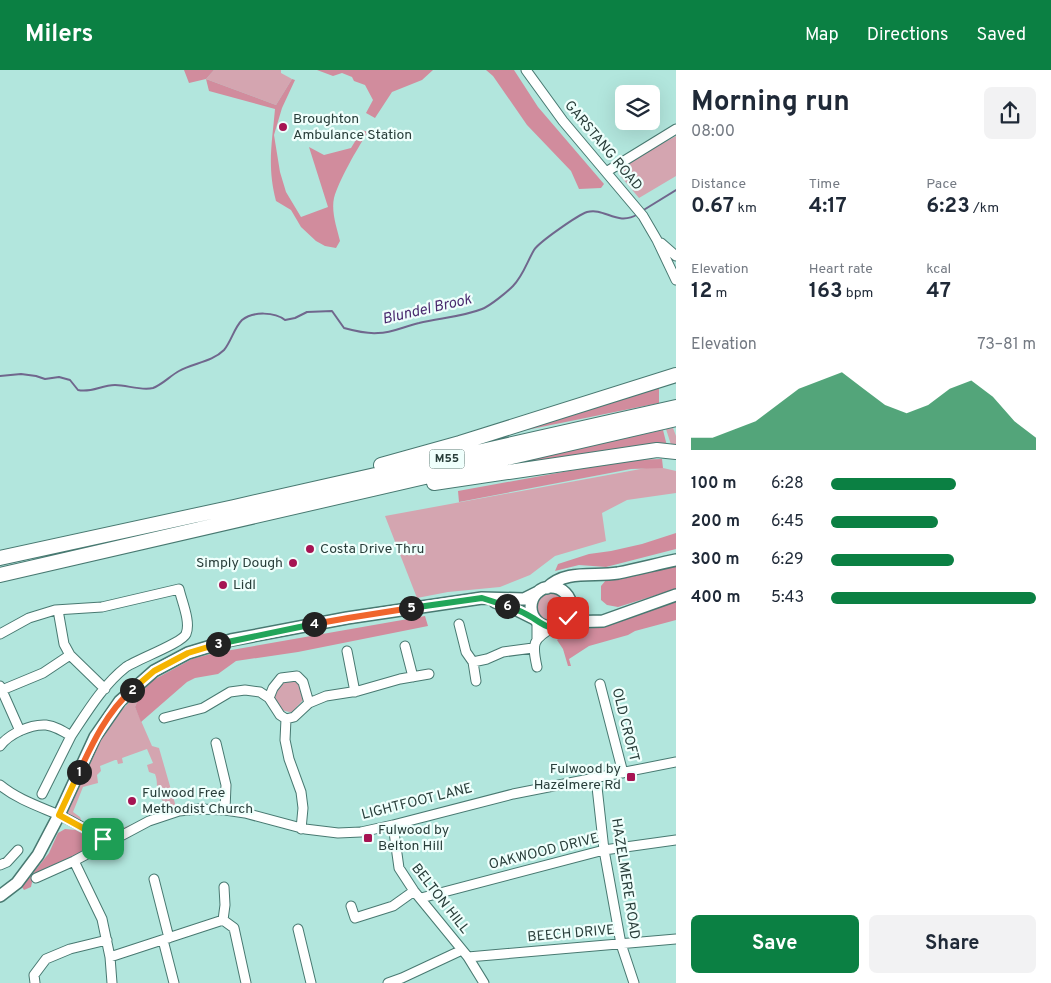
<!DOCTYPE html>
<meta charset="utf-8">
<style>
:root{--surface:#fff;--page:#f2f2f3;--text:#1f2937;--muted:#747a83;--accent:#0b8043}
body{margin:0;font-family:Overpass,sans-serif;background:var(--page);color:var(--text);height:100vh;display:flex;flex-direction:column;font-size:19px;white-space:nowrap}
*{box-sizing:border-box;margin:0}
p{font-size:16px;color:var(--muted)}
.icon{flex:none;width:28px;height:28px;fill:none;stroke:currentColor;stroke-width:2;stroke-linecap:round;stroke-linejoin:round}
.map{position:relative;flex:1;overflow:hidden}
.sheet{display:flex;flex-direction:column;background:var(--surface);width:375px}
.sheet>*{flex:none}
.controls{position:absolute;left:615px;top:15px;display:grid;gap:10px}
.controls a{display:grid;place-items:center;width:45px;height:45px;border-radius:8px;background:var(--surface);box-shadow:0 5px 20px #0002;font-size:25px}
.pin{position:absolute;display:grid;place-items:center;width:42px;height:42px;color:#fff;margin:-21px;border-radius:10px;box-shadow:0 2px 8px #0006}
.km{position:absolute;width:25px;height:25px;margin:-12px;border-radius:50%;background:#222;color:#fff;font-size:14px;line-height:25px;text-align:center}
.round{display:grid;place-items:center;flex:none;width:52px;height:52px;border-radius:8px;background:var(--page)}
.headline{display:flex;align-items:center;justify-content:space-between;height:85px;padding:0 15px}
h1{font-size:28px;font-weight:700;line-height:38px}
.figures{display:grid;grid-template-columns:repeat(3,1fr);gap:8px;height:85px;padding:5px 15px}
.figures div{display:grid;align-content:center}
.figures b{font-size:21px;font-weight:700}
.figures small{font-size:14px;font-weight:400}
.figures p{font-size:14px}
.chart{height:140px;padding:10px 15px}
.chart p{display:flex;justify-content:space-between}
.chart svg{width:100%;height:90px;margin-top:5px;fill:var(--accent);opacity:.7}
.cta{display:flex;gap:10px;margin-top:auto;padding:10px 15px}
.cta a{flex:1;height:58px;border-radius:8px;background:var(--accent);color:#fff;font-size:20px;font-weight:700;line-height:58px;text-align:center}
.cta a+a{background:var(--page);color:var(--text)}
ul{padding:0 15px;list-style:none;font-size:16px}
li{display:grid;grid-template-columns:80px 60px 1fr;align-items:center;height:38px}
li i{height:12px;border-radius:6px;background:var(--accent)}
header{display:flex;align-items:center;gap:30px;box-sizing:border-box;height:70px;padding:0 25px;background:var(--accent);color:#fff}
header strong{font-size:24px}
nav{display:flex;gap:28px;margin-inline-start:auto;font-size:18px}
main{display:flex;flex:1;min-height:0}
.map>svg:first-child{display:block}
.green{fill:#d4a5b0}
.forest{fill:#d18c9d}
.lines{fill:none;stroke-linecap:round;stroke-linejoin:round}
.stream{stroke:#70678d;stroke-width:2}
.minor-casing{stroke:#487971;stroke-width:11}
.major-casing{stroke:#487971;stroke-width:14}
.highway-casing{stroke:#487971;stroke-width:16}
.minor{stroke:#fff;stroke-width:9}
.major{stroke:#fff;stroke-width:11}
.highway{stroke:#fff;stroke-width:14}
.split-1-casing{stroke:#fff;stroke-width:10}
.split-2-casing{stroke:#fff;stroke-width:10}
.split-3-casing{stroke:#fff;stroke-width:10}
.split-4-casing{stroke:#fff;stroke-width:10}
.split-5-casing{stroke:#fff;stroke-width:10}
.split-6-casing{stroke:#fff;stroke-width:10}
.split-7-casing{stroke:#fff;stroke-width:10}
.split-1{stroke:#f5b400;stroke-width:6}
.split-2{stroke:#f0652b;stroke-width:6}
.split-3{stroke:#f5b400;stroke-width:6}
.split-4{stroke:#22a559;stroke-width:6}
.split-5{stroke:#f0652b;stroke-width:6}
.split-6{stroke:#22a559;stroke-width:6}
.split-7{stroke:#22a559;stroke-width:6}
.poi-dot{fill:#a61453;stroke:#effffc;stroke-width:2}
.labels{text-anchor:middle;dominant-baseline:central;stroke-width:4.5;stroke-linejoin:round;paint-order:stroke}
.shield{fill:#effffc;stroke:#647874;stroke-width:1}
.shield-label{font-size:12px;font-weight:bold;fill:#293e3a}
.poi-label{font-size:14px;fill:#293e3a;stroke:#effffc;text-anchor:start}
.street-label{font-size:14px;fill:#293e3a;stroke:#effffc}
.water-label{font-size:15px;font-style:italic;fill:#4a2a6f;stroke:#effffc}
</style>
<header>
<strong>Milers</strong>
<nav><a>Map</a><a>Directions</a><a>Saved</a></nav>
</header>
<main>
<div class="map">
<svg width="676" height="913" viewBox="0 0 676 913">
<rect width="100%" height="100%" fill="#b2e6dd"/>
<path class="green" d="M214,0h67v3l11,6 -16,26 -70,-26z
M676,66v40l-37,22 -21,-25 1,-6z
M673,358l3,8v12h-4l-6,-19z
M646,398h17l13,3v22l-49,7 -25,13 4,28 -51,15 -25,19 -30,12 -52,5 -31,6 -32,-82z
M536 537a15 15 0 1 1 30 0a15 15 0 1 1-30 0Z
M294,609l6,5 4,15 -12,13c-11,0 -14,-5 -18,-13l4,-11 8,-8z
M142,620l-7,17 17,39 7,2 17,59 -7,3c-4,-6 -9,-12 -11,-19 -2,-6 0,-9 -3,-17l-6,-2 -2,-7 6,-2 -6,-14 -25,9 1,5 -5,1 -1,-4h-2l-15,6 1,5 -4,4 1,8 -15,4 -10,25 7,5 2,5 24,11h5l38,-16 -38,19 -14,-3 -30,-17v-3c12,-27 22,-58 38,-82 11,-16 24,-29 37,-41z"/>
<path class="forest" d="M184,0h30l-8,9 70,26 16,-26 3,1 -13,28 -8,27 6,37 6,20 15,25 27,-10 -19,-60 15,8 27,-7 11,-18 6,2c-11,17 -29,48 -34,66 -3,14 3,30 6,43l-4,7 -11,-2 -9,-5 -15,-14 -10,-17 -15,-9c-9,-35 -4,-57 -1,-92l-66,-18 -3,-12 -17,4z
M317,0h116l-11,10 -30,12 -17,26 -9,-5 7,-13 -8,-15 -11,-4 -2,-4 -10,-4 -9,3z
M486,0h28l24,37 66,77 -3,4 -22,1 -8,-18 -44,-46 -34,-49z
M659,314v19l-167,34z
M663,360l4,16 -204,28z
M662,389l1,9 -32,1 -172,33 -1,-11 171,-31z
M676,463v16l-70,18 -27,-2 -24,6 3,-7 31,-10 22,-3 31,-7z
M676,493v26l-58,18 -11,-2 -6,-5v-14l5,-6 12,-2z
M676,531v19l-41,11 -7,4 -39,11 -20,13 2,7h-3l-5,-17 -6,-9 10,-10 27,-2 25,-7z
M425,546l3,10 -130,26 -62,9 -18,13 -23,4 -8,4 -46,40 -6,-15 9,-22 48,-26 22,-6z
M65,759l11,1 22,13 -65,35 -2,9 -7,3 -2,-3 27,-34 9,-20z"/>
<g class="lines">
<path class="stream" d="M642,141l34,-21
M0,306l21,-2 15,2 9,3 14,-2 11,3 8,10c14,3 23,-5 37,-5 12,0 26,6 38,3 10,-4 17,-12 26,-17 14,-8 33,-9 45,-21 7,-8 10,-22 18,-30 11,-9 33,-8 43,0l10,-2 12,-6 25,-1 12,17c11,3 23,6 34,5 14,0 27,-7 41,-10 20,-5 43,-6 63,-14 8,-3 25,-17 31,-23 10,-10 14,-24 21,-36 5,-8 44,-35 53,-38 18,-5 30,15 51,2"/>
<defs>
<path id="minor" d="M526,0l37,51 80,95 14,24 19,40
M606,102l70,-43
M661,173l15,13
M58,540l6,34 6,11 35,34
M459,554l7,28 7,10 14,-3 16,-7 30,-4
M0,564l29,-16 26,-8 47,-3 77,-18c3,13 12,33 7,45 -4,9 -48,25 -60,33 -23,18 -39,45 -55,69
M537,570v-18
M405,576l8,31
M347,581l8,41
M473,592l3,19
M537,597c-5,-23 -5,-28 17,-40
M600,614l23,89
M0,616l20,45
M2,620l41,-17 27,-18
M269,628l4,-10 8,-10 16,-2 6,6 6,21
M164,648l39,-10 27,-16 15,-2 15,2 9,6 11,17 6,4 8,-2 15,-14 17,-7 32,-5 42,-12 29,-5
M286,649l-1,21 4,19 12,33 2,16 -2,21
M216,673l10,42 -1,25
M0,676c9,-12 30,-22 46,-21 9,1 17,6 25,11l-29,58
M596,708l8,72 17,94 13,39
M0,715c17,14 38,21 59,30 15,7 30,16 44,24l8,1
M393,755l6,43 15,23 54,66 16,26
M74,791l28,58 8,38 2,26
M0,795l7,-3 11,-12
M36,808l38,-17 75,-40 30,-10 20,-2 26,1 20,3 60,16 33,4 23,-1 32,-7 120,-31 163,-32
M154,809l15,59
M421,828l183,-48 72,-10
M351,836l4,12 38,-12 21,-15
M223,850l11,8 12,55
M223,850l2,-15 -1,-18
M298,859l13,54
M163,870l11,43
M110,887l113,-37
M468,887l208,-18
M35,913l-1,-8 12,-16 24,-10 37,-9
M388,913l14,-5 60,-28"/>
<path id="major" d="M531 537a20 20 0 1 1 40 0a20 20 0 1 1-40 0Z
M547,518c19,-19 47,-11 71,-15 20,-4 39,-9 58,-13
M495,532l22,8 18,9
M565,552l38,-1 73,-26
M0,826l17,-13 21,-28 21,-40 36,-78 25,-36 34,-30 34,-18 43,-13 116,-22 135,-20 42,1 14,-7"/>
<path id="highway" d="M381,395l79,-22 216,-68
M434,413l223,-33 19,2
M0,488l234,-51 442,-100
M0,505l676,-156"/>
</defs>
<use href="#minor" class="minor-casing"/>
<use href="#major" class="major-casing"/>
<use href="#highway" class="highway-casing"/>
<use href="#minor" class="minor"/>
<use href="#major" class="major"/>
<use href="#highway" class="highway"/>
</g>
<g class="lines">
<defs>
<path id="split-1" d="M79,702l-20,43 44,24"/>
<path id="split-2" d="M79,702c14,-30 28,-60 53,-82"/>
<path id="split-3" d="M132,620l22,-19 34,-18 30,-9"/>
<path id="split-4" d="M218,574l96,-20"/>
<path id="split-5" d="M314,554l34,-6 63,-10"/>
<path id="split-6" d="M411,538l71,-10 25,8"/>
<path id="split-7" d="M507,536c9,3 18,7 26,12 13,9 22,16 35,0"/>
</defs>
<use href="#split-1" class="split-1-casing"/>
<use href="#split-2" class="split-2-casing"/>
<use href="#split-3" class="split-3-casing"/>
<use href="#split-4" class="split-4-casing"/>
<use href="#split-5" class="split-5-casing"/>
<use href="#split-6" class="split-6-casing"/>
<use href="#split-7" class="split-7-casing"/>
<use href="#split-1" class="split-1"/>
<use href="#split-2" class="split-2"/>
<use href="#split-3" class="split-3"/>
<use href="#split-4" class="split-4"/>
<use href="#split-5" class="split-5"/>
<use href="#split-6" class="split-6"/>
<use href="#split-7" class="split-7"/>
</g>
<g class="poi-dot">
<circle cx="283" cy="57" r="5"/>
<circle cx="310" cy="479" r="5"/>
<circle cx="293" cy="493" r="5"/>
<circle cx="223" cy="515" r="5"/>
<rect x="626" y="702" width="10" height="10" rx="2.5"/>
<circle cx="132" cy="731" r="5"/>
<rect x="363" y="763" width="10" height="10" rx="2.5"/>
</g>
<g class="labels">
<rect class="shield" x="429.5" y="379.5" width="35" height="19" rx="4"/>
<g class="shield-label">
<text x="447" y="389">M55</text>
</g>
<g class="poi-label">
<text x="293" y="49">Broughton<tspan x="293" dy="16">Ambulance Station</tspan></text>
<text x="320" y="479">Costa Drive Thru</text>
<text x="283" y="493" text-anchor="end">Simply Dough</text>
<text x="233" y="515">Lidl</text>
<text x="621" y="699" text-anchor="end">Fulwood by<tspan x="621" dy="16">Hazelmere Rd</tspan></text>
<text x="142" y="723">Fulwood Free<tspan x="142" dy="16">Methodist Church</tspan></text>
<text x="378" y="760">Fulwood by<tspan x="378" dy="16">Belton Hill</tspan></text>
</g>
<g class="street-label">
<text transform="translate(603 76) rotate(50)">GARSTANG ROAD</text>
<text transform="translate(625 655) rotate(76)">OLD CROFT</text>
<text transform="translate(417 732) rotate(-14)">LIGHTFOOT LANE</text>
<text transform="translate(544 782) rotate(-14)">OAKWOOD DRIVE</text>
<text transform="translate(625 809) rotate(81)">HAZELMERE ROAD</text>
<text transform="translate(440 829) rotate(52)">BELTON HILL</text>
<text transform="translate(571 864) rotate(-5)">BEECH DRIVE</text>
</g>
<g class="water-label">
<text transform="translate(427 240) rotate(-13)">Blundel Brook</text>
</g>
</g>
</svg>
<div class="controls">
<a><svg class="icon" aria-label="layers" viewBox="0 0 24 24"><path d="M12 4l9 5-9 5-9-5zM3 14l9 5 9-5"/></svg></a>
</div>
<div class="pin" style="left:103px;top:769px;background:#1e9e55"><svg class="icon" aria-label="arrive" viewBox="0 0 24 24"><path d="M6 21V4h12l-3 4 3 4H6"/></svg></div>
<div class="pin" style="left:568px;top:548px;background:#d93025"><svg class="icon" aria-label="check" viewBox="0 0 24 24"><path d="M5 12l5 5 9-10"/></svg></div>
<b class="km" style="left:79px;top:702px">1</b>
<b class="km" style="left:132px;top:620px">2</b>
<b class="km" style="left:218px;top:574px">3</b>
<b class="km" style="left:314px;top:554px">4</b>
<b class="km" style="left:411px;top:538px">5</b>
<b class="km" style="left:507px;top:536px">6</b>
</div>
<section class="sheet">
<div class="headline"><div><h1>Morning run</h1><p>08:00</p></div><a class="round"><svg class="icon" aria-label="share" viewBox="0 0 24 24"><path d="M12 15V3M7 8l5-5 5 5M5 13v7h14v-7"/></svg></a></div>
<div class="figures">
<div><p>Distance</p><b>0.67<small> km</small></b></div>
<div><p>Time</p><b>4:17</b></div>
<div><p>Pace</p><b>6:23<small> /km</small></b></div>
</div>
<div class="figures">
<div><p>Elevation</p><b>12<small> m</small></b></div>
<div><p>Heart rate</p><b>163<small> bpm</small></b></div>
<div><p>kcal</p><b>47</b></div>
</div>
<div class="chart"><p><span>Elevation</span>73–81 m</p>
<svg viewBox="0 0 160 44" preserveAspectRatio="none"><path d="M0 44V38L10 38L20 34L30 30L40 22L50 14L60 10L70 6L80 14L90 22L100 26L110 22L120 14L130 10L140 18L150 30L160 38V44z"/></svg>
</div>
<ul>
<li><b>100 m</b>6:28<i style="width:61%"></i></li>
<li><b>200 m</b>6:45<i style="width:52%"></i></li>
<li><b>300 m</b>6:29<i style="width:60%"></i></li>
<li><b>400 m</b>5:43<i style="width:100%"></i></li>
</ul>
<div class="cta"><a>Save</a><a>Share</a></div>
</section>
</main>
